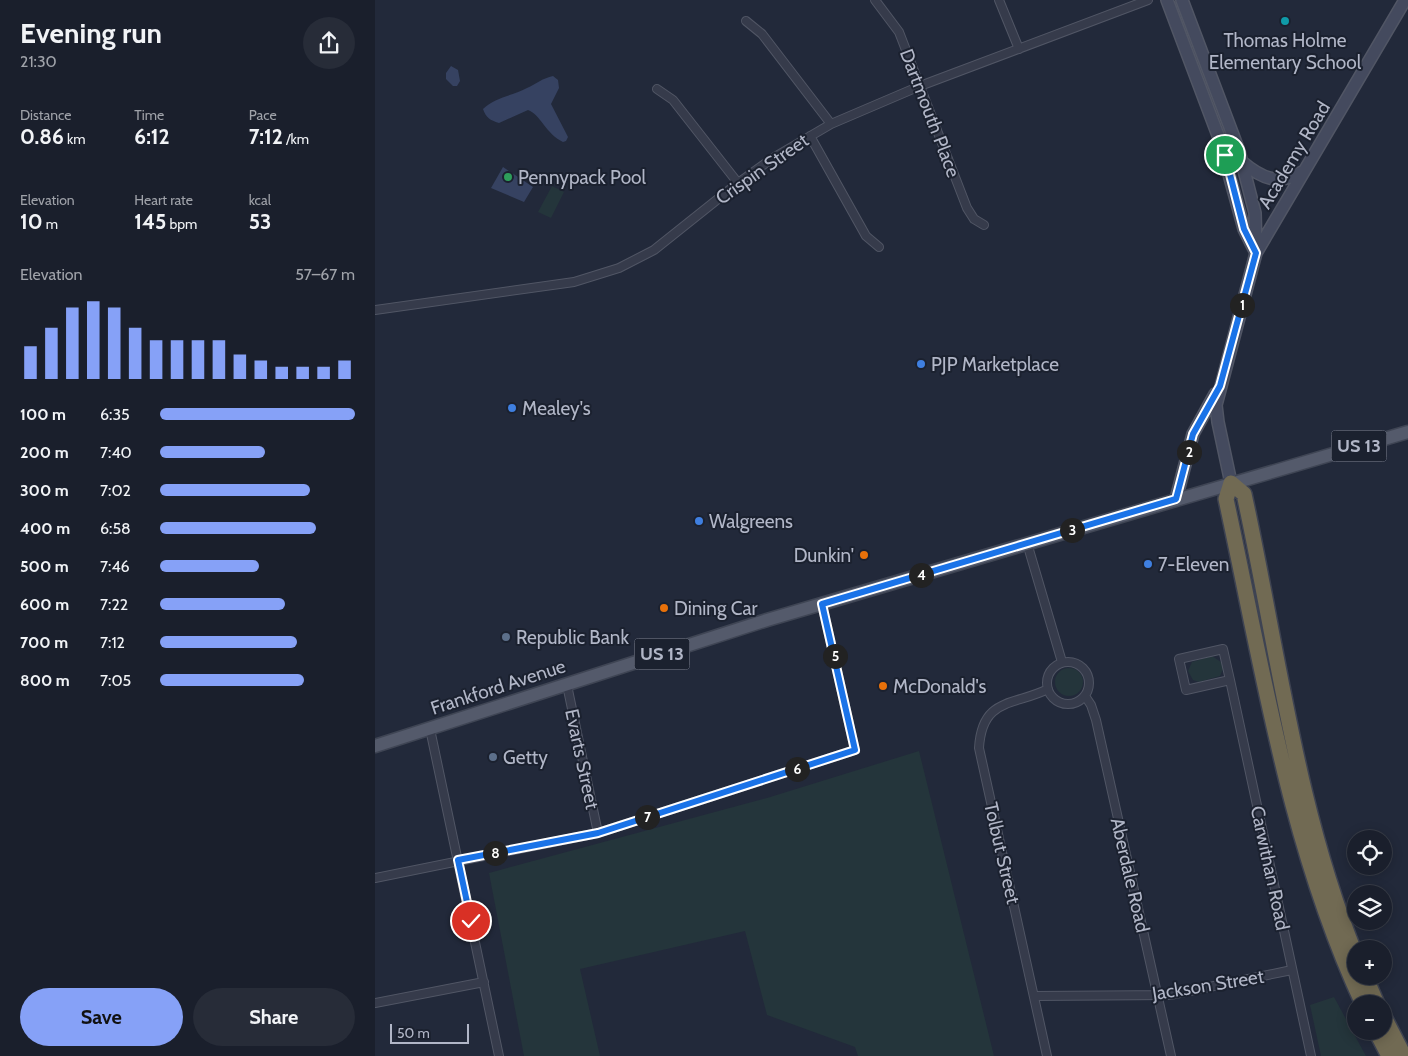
<!DOCTYPE html>
<meta charset="utf-8">
<style>
:root{--surface:#1a1f2c;--page:#272c38;--text:#f1f3f6;--muted:#9fa2a9;--line:#383d48;--accent:#86a1f7}
body{margin:0;font-family:Cabin,sans-serif;background:var(--page);color:var(--text);height:100vh;display:flex;flex-direction:column;font-size:19px;white-space:nowrap}
*{box-sizing:border-box;margin:0}
p{font-size:16px;color:var(--muted)}
.icon{flex:none;width:28px;height:28px;fill:none;stroke:currentColor;stroke-width:2;stroke-linecap:round;stroke-linejoin:round}
.map{position:relative;flex:1;overflow:hidden}
.side{display:flex;flex-direction:column;background:var(--surface);width:375px}
.side>*{flex:none}
.controls{position:absolute;left:972px;top:830px;display:grid;gap:10px}
.controls a{display:grid;place-items:center;width:45px;height:45px;border-radius:50%;background:var(--surface);box-shadow:0 2px 12px #0003,0 0 0 1px var(--line);font-size:25px}
.scale{position:absolute;left:15px;bottom:12px;width:79px;box-sizing:border-box;padding-left:5px;border:2px solid #b1b6c7;border-top:0;font-size:14px;line-height:18px;white-space:nowrap;color:#b1b6c7;-webkit-text-stroke:4px #1b212f;paint-order:stroke}
.pin{position:absolute;display:grid;place-items:center;width:42px;height:42px;color:#fff;margin:-21px;border:2px solid #fff;border-radius:50%;box-shadow:0 1px 5px #0007}
.km{position:absolute;width:25px;height:25px;margin:-12px;border-radius:50%;background:#222;color:#fff;font-size:14px;line-height:25px;text-align:center}
.round{display:grid;place-items:center;flex:none;width:52px;height:52px;border-radius:26px;background:var(--page)}
.headline{display:flex;align-items:center;justify-content:space-between;height:85px;padding:0 20px}
h1{font-size:28px;font-weight:800;line-height:38px}
.stats{display:grid;grid-template-columns:repeat(3,1fr);gap:8px;height:85px;padding:5px 20px}
.stats div{display:grid;align-content:center}
.stats b{font-size:21px;font-weight:800}
.stats small{font-size:14px;font-weight:400}
.stats p{font-size:14px}
.chart{height:140px;padding:10px 20px}
.chart p{display:flex;justify-content:space-between}
.chart svg{width:100%;height:90px;margin-top:5px;stroke:var(--accent);stroke-width:6}
.action{display:flex;gap:10px;margin-top:auto;padding:10px 20px}
.action a{flex:1;height:58px;border-radius:30px;background:var(--accent);color:#111;font-size:20px;font-weight:800;line-height:58px;text-align:center}
.action a+a{background:var(--page);color:var(--text)}
ul{padding:0 20px;list-style:none;font-size:16px}
li{display:grid;grid-template-columns:80px 60px 1fr;align-items:center;height:38px}
li i{height:12px;border-radius:6px;background:var(--accent)}
main{display:flex;flex:1;min-height:0}
.map>svg:first-child{display:block}
.green{fill:#24353b}
.water{fill:#364261}
.lines{fill:none;stroke-linecap:round;stroke-linejoin:round}
.minor-casing{stroke:#515665;stroke-width:10}
.secondary-casing{stroke:#515665;stroke-width:14}
.primary-casing{stroke:#3f4554;stroke-width:15}
.motorway-casing{stroke:#3e4352;stroke-width:18}
.minor{stroke:#363b4b;stroke-width:8}
.secondary{stroke:#444a5e;stroke-width:11}
.primary{stroke:#545a6b;stroke-width:12}
.motorway{stroke:#716a53;stroke-width:15}
.route-casing{stroke:#fff;stroke-width:10}
.route{stroke:#1a73e8;stroke-width:6}
.culture-dot{fill:#0f9aa8;stroke:#1b212f;stroke-width:2}
.leisure-dot{fill:#2e9e5b;stroke:#1b212f;stroke-width:2}
.shop-dot{fill:#3f7fe0;stroke:#1b212f;stroke-width:2}
.food-dot{fill:#e8710a;stroke:#1b212f;stroke-width:2}
.service-dot{fill:#5c6f8a;stroke:#1b212f;stroke-width:2}
.labels{text-anchor:middle;dominant-baseline:central;stroke-width:4;stroke-linejoin:round;paint-order:stroke}
.shield{fill:#1b212f;stroke:#848999;stroke-width:1}
.shield-label{font-size:18px;font-weight:bold;fill:#b1b6c7}
.poi-label{font-size:19px;fill:#b1b6c7;stroke:#1b212f;text-anchor:start}
.street-label{font-size:19px;fill:#b1b6c7;stroke:#1b212f}
</style>
<main>
<section class="side">
<div class="headline"><div><h1>Evening run</h1><p>21:30</p></div><a class="round"><svg class="icon" aria-label="share" viewBox="0 0 24 24"><path d="M12 15V3M7 8l5-5 5 5M5 13v7h14v-7"/></svg></a></div>
<div class="stats">
<div><p>Distance</p><b>0.86<small> km</small></b></div>
<div><p>Time</p><b>6:12</b></div>
<div><p>Pace</p><b>7:12<small> /km</small></b></div>
</div>
<div class="stats">
<div><p>Elevation</p><b>10<small> m</small></b></div>
<div><p>Heart rate</p><b>145<small> bpm</small></b></div>
<div><p>kcal</p><b>53</b></div>
</div>
<div class="chart"><p><span>Elevation</span>57–67 m</p>
<svg viewBox="0 0 160 44" preserveAspectRatio="none"><path d="M5 44V28M15 44V19M25 44V9M35 44V6M45 44V9M55 44V19M65 44V25M75 44V25M85 44V25M95 44V25M105 44V32M115 44V35M125 44V38M135 44V38M145 44V38M155 44V35"/></svg>
</div>
<ul>
<li><b>100 m</b>6:35<i style="width:100%"></i></li>
<li><b>200 m</b>7:40<i style="width:54%"></i></li>
<li><b>300 m</b>7:02<i style="width:77%"></i></li>
<li><b>400 m</b>6:58<i style="width:80%"></i></li>
<li><b>500 m</b>7:46<i style="width:51%"></i></li>
<li><b>600 m</b>7:22<i style="width:64%"></i></li>
<li><b>700 m</b>7:12<i style="width:70%"></i></li>
<li><b>800 m</b>7:05<i style="width:74%"></i></li>
</ul>
<div class="action"><a>Save</a><a>Share</a></div>
</section>
<div class="map">
<svg width="1033" height="1056" viewBox="0 0 1033 1056">
<rect width="100%" height="100%" fill="#22293a"/>
<path class="green" d="M177,186l12,6 -13,26 -13,-6z
M837,656l9,6 2,7 -3,7 -21,6 -6,-2 -5,-9 4,-9z
M680 682a14 14 0 1 1 28 0a14 14 0 1 1-28 0Z
M544,751l75,305h-136l-3,-9 -88,-32 -22,-84 -165,38 20,87h-76l-35,-183 278,-75z
M959,997l32,59h-45l-11,-51z"/>
<path class="water" d="M76,66l7,4 2,11 -3,5h-4l-7,-7v-6z
M178,76l5,4 1,8 -8,16 17,33 -2,4 -3,1c-17,-8 -23,-28 -35,-32l-29,13c-9,-3 -13,-5 -16,-14 12,-12 29,-13 44,-21 9,-4 16,-10 26,-12z
M128,167l30,20 -9,15 -33,-14z"/>
<g class="lines">
<defs>
<path id="minor" d="M500,0l24,32 68,176 7,11 10,6
M624,0l20,49
M371,21l16,13 69,90
M282,89l16,11 65,83
M435,136l56,100 13,11
M0,310l199,-28 45,-14 35,-18 84,-67 35,-25 58,-34 89,-38 228,-86
M652,543l35,119
M672 683a21 21 0 1 1 42 0a21 21 0 1 1-42 0Z
M855,680l-44,10 -7,-31 44,-10 7,31 81,376
M192,685l31,148
M710,696l6,9 5,15 75,336
M55,729l69,327
M0,878l223,-45 257,-83 -33,-146
M659,996l136,-1 122,-25
M0,1003l109,-21
M672,1056l-68,-308c3,-51 35,-42 69,-59"/>
<path id="secondary" d="M792,0l52,138 25,91 12,24
M807,0l57,151 16,62 1,36
M866,161c21,18 38,25 63,10
M856,483l-13,-61 -2,-17 40,-152 149,-253
M801,499l17,-65 22,-40"/>
<path id="primary" d="M0,746l392,-126 641,-188"/>
<path id="motorway" d="M981,956c-60,-147 -78,-307 -112,-462l-13,-11 -5,16c37,170 63,346 137,505
M990,976l12,28
M1009,1017l20,39
M1001,1031l13,25"/>
</defs>
<use href="#minor" class="minor-casing"/>
<use href="#secondary" class="secondary-casing"/>
<use href="#primary" class="primary-casing"/>
<use href="#motorway" class="motorway-casing"/>
<use href="#minor" class="minor"/>
<use href="#secondary" class="secondary"/>
<use href="#primary" class="primary"/>
<use href="#motorway" class="motorway"/>
</g>
<g class="lines">
<defs>
<path id="route" d="M96,921l-13,-61 140,-27 257,-83 -33,-146 354,-105 17,-65 27,-48 36,-133 -12,-24 -19,-74"/>
</defs>
<use href="#route" class="route-casing"/>
<use href="#route" class="route"/>
</g>
<circle class="culture-dot" cx="910" cy="21" r="5"/>
<circle class="leisure-dot" cx="133" cy="177" r="5"/>
<g class="shop-dot">
<circle cx="546" cy="364" r="5"/>
<circle cx="137" cy="408" r="5"/>
<circle cx="324" cy="521" r="5"/>
<circle cx="773" cy="564" r="5"/>
</g>
<g class="food-dot">
<circle cx="489" cy="555" r="5"/>
<circle cx="289" cy="608" r="5"/>
<circle cx="508" cy="686" r="5"/>
</g>
<g class="service-dot">
<circle cx="131" cy="637" r="5"/>
<circle cx="118" cy="757" r="5"/>
</g>
<g class="labels">
<g class="shield">
<rect x="956.5" y="430.5" width="55" height="31" rx="4"/>
<rect x="259.5" y="638.5" width="55" height="31" rx="4"/>
</g>
<g class="shield-label">
<text x="984" y="446">US 13</text>
<text x="287" y="654">US 13</text>
</g>
<g class="poi-label">
<text x="910" y="40" text-anchor="middle">Thomas Holme<tspan x="910" dy="22">Elementary School</tspan></text>
<text x="143" y="177">Pennypack Pool</text>
<text x="556" y="364">PJP Marketplace</text>
<text x="147" y="408">Mealey's</text>
<text x="334" y="521">Walgreens</text>
<text x="479" y="555" text-anchor="end">Dunkin'</text>
<text x="783" y="564">7-Eleven</text>
<text x="299" y="608">Dining Car</text>
<text x="141" y="637">Republic Bank</text>
<text x="518" y="686">McDonald's</text>
<text x="128" y="757">Getty</text>
</g>
<g class="street-label">
<text transform="translate(555 113) rotate(69)">Dartmouth Place</text>
<text transform="translate(919 155) rotate(-59)">Academy Road</text>
<text transform="translate(387 169) rotate(-35)">Crispin Street</text>
<text transform="translate(123 687) rotate(-18)">Frankford Avenue</text>
<text transform="translate(207 759) rotate(78)">Evarts Street</text>
<text transform="translate(627 853) rotate(77)">Tolbut Street</text>
<text transform="translate(895 868) rotate(78)">Carwithan Road</text>
<text transform="translate(755 875) rotate(77)">Aberdale Road</text>
<text transform="translate(833 985) rotate(-9)">Jackson Street</text>
</g>
</g>
</svg>
<div class="controls">
<a><svg class="icon" aria-label="locate" viewBox="0 0 24 24"><circle cx="12" cy="12" r="6"/><path d="M12 2v4M12 18v4M2 12h4M18 12h4"/></svg></a>
<a><svg class="icon" aria-label="layers" viewBox="0 0 24 24"><path d="M12 4l9 5-9 5-9-5zM3 14l9 5 9-5"/></svg></a>
<a>+</a>
<a>−</a>
</div>
<div class="scale">50 m</div>
<div class="pin" style="left:850px;top:155px;background:#1e9e55"><svg class="icon" aria-label="arrive" viewBox="0 0 24 24"><path d="M6 21V4h12l-3 4 3 4H6"/></svg></div>
<div class="pin" style="left:96px;top:921px;background:#d93025"><svg class="icon" aria-label="check" viewBox="0 0 24 24"><path d="M5 12l5 5 9-10"/></svg></div>
<b class="km" style="left:867px;top:305px">1</b>
<b class="km" style="left:814px;top:452px">2</b>
<b class="km" style="left:697px;top:530px">3</b>
<b class="km" style="left:546px;top:575px">4</b>
<b class="km" style="left:460px;top:656px">5</b>
<b class="km" style="left:422px;top:769px">6</b>
<b class="km" style="left:272px;top:817px">7</b>
<b class="km" style="left:120px;top:853px">8</b>
</div>
</main>
